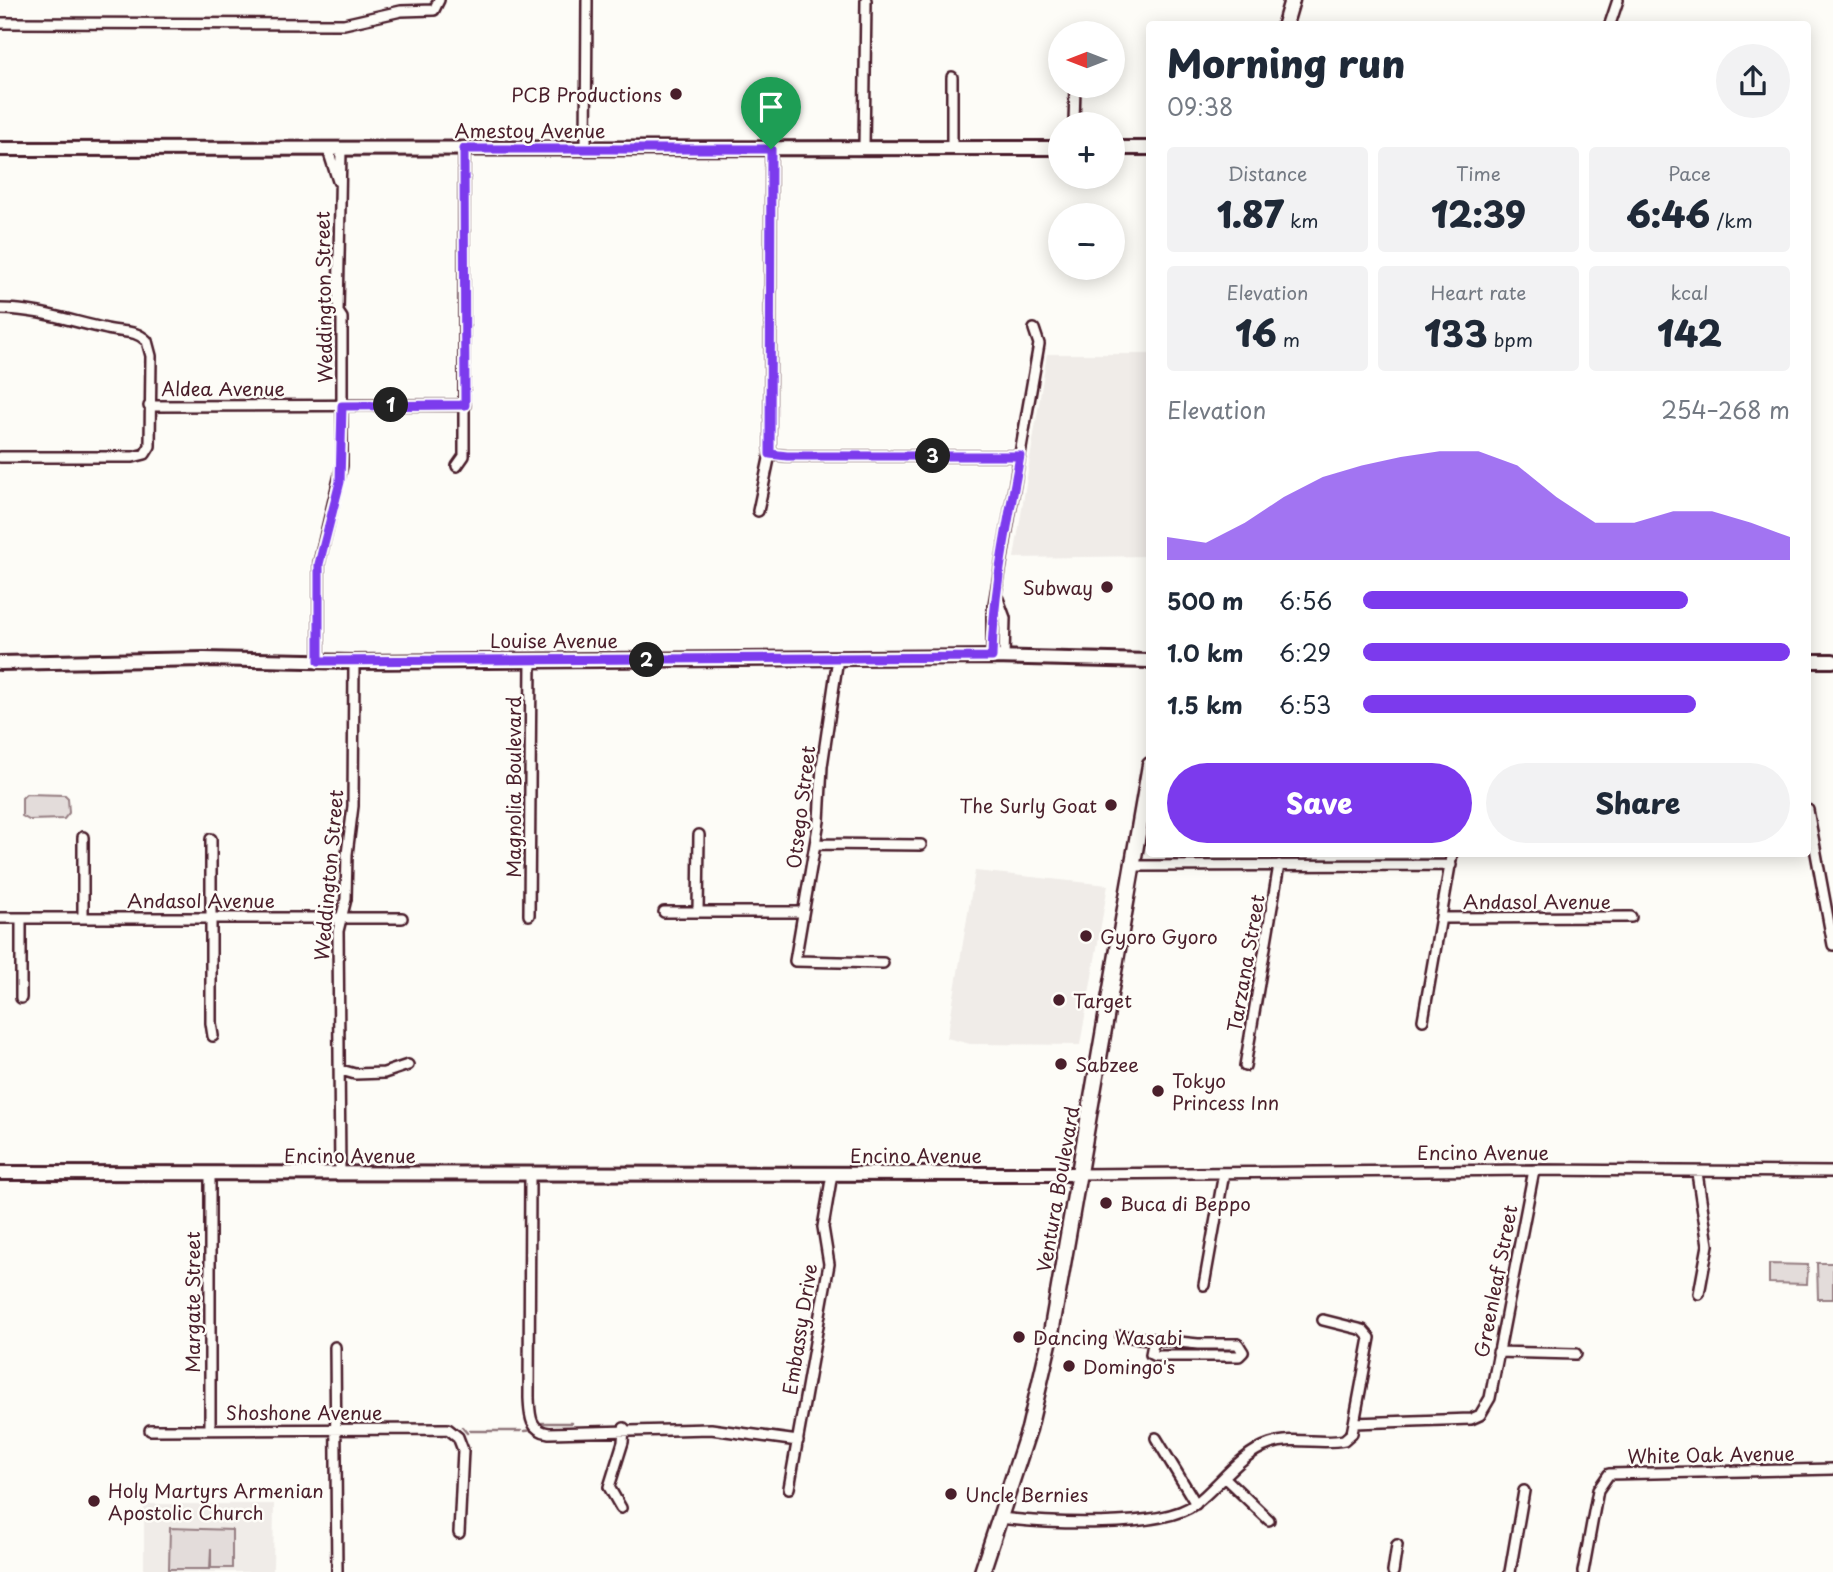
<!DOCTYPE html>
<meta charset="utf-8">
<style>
:root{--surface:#fff;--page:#f2f2f3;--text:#1f2937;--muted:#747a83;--accent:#7c3aed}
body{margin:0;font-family:"Playpen Sans",sans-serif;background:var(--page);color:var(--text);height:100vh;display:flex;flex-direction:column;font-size:26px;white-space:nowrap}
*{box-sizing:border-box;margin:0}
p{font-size:23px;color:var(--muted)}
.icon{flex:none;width:38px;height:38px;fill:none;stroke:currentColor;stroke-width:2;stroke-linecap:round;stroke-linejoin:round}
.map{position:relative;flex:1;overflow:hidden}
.details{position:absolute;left:1146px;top:21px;width:665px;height:836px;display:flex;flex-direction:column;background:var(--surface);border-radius:7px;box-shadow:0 4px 18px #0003}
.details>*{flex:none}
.needle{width:46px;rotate:270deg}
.controls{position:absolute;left:1048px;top:21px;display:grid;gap:14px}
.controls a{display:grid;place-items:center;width:77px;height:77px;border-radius:50%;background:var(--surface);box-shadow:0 4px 18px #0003;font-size:35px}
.pin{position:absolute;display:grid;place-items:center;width:60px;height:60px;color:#fff;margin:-72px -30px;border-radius:50% 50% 50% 0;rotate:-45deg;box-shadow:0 0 7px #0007}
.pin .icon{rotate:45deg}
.km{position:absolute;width:35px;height:35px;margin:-18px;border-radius:50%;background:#222;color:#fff;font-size:19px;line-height:35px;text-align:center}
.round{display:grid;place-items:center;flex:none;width:74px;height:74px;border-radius:37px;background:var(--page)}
.summary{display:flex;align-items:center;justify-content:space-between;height:119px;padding:0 21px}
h1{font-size:38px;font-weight:800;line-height:52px}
.figures{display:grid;grid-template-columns:repeat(3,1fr);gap:10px;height:119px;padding:7px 21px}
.figures div{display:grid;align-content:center;border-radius:7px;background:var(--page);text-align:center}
.figures b{font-size:35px;font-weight:800}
.figures small{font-size:19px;font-weight:400}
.figures p{font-size:19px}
.chart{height:196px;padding:14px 21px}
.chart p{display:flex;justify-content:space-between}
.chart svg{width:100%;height:126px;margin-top:7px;fill:var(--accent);opacity:.7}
.button{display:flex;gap:14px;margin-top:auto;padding:14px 21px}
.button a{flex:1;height:80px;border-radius:42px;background:var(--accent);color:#fff;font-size:28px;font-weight:800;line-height:80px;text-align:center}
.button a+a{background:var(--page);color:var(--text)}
ul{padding:0 21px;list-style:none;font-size:23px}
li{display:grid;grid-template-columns:112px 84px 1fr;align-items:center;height:52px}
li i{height:18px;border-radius:9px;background:var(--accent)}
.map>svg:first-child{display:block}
.built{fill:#f0ece8}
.green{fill:#e3dcda;stroke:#967e82;stroke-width:2}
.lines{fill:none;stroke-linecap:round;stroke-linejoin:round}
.stream{stroke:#91777b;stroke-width:2.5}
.street-casing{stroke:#4a1f2b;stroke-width:14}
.secondary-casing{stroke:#4a1f2b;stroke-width:18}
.primary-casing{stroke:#4a1f2b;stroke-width:19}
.street{stroke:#fdfcf7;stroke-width:9}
.secondary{stroke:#fdfcf7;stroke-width:12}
.primary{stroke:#fdfcf7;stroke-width:14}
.route-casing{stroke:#fff;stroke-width:14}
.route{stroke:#7c3aed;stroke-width:9}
.poi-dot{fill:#4a1f2b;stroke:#fdfcf7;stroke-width:2.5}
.labels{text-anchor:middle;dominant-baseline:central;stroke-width:5;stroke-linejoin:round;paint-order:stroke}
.poi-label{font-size:19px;fill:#4a1f2b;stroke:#fdfcf7;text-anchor:start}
.street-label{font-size:19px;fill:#4a1f2b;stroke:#fdfcf7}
</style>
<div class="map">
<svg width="1833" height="1572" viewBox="0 0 1833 1572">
<rect width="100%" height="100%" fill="#fdfcf7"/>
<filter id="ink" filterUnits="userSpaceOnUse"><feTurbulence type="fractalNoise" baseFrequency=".0143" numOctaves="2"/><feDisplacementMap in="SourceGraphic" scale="14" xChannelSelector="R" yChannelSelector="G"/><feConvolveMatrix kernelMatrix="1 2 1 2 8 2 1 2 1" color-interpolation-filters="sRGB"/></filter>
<g filter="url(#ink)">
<path class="built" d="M1047,354h103v202l-136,2z
M975,871l133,14 -28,160 -110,-1 -23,-6z
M144,1504h130l-1,68h-129z"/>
<path class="green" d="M26,794l39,1 3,3 1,15 -5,6 -35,1 -7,-4v-18z
M1817,1263h16v36h-15z
M1769,1264l39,1 -1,19 -38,-1z
M170,1528l62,2v38h-21v-20l-1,21h-41z"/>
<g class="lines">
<path class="stream" d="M462,1427l5,6
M470,1431h51
M525,1431l9,-1 8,-7h30"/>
<defs>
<path id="street" d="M0,23l344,1 57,-13 33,-1 5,-10
M1610,24l8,-24
M952,77v71
M1074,124l1,-38
M864,148l2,-148
M586,149l1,-149
M328,150l10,31
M0,309c38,0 70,12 107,20 15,4 28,0 40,12l4,15 -1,90 -5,8 -12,3h-133
M149,406l316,-1
M770,454l17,2h233
M457,466l7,-10v-307
M758,511l12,-57 1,-305
M998,599l7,19 -1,39
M992,657v-41l47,-272 -5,-15
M838,658l-16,108 -3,55 -24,140 88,2
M319,661v-98l23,-97v-148l-4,-6 3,-163
M1808,810l25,135
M211,839v184l2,13
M815,844l106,1
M1132,866l319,-1
M664,912h138
M698,912l1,-77
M529,915l2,-256
M0,918h402
M21,918v80
M83,918v-81
M1443,918l188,-1
M1423,1020l29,-166
M1245,1066l34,-201
M341,1070l14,4 29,-1 24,-8
M1697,1173l11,72 -9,49
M340,1174l-2,-243 8,-32 1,-45 6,-48 1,-144
M1079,1174l455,-4 299,2
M530,1175l-1,223c1,17 0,32 20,35l162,-4 87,12
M1204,1285l20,-112
M1323,1320l40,10 7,8 -16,85
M1121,1336l77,8h40l5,8 -4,4h-84l-4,-2 3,-15
M335,1347l2,225
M1498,1352l78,2
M210,1429v-254
M150,1430l298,-1 10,8 5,13 -4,83
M1156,1438l40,66
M1224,1477l45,43
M789,1488l40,-224 -6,-37 9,-53
M621,1508l-12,-21 14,-45 1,-14
M1000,1518c44,5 161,12 195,-14 25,-19 44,-50 75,-60 24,-8 50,1 74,-4l8,-7 2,-10 117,-4 9,-4 10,-17 44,-228
M1393,1572l4,-27
M1510,1572l14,-81
M1583,1572l15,-82 11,-16 224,-5"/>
<path id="secondary" d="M1113,148h37
M0,149l1060,-1
M1808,661h25
M0,663l204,-4 150,3 638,-5 158,4
M0,1173l1079,1"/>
<path id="primary" d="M1285,24l7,-24
M982,1572l47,-143 21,-90 100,-574"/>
</defs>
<use href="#street" class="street-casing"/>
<use href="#secondary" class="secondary-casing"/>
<use href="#primary" class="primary-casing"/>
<use href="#street" class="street"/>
<use href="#secondary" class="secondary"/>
<use href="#primary" class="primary"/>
</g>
</g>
<g class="lines" filter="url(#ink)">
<defs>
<path id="route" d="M464,149h307l-1,305 17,2h233c-12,67 -27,134 -28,201l-673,4v-97l21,-82 2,-76 123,-1z"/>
</defs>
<use href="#route" class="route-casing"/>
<use href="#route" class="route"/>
</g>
<g class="poi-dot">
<circle cx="676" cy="94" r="7"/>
<circle cx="1107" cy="587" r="7"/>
<circle cx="1111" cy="805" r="7"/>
<circle cx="1086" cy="936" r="7"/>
<circle cx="1059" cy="1000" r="7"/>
<circle cx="1061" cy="1064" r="7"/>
<circle cx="1158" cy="1091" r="7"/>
<circle cx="1106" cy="1203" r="7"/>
<circle cx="1019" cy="1337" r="7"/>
<circle cx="1069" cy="1366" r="7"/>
<circle cx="951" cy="1494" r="7"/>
<circle cx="94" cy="1501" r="7"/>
</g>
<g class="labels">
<g class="poi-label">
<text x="662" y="94" text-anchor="end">PCB Productions</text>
<text x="1093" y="587" text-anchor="end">Subway</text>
<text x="1097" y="805" text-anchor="end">The Surly Goat</text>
<text x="1100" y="936">Gyoro Gyoro</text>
<text x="1073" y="1000">Target</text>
<text x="1075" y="1064">Sabzee</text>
<text x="1172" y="1080">Tokyo<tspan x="1172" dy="22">Princess Inn</tspan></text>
<text x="1120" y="1203">Buca di Beppo</text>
<text x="1033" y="1337">Dancing Wasabi</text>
<text x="1083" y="1366">Domingo's</text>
<text x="108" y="1490">Holy Martyrs Armenian<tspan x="108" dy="22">Apostolic Church</tspan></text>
<text x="965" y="1494">Uncle Bernies</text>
</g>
<g class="street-label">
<text x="530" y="130">Amestoy Avenue</text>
<text transform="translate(323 297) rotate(-91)">Weddington Street</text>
<text x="223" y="388">Aldea Avenue</text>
<text x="554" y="640">Louise Avenue</text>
<text transform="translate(513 787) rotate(-90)">Magnolia Boulevard</text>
<text transform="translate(800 807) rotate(-83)">Otsego Street</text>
<text transform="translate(328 875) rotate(-85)">Weddington Street</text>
<text x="201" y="900">Andasol Avenue</text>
<text x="1537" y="901">Andasol Avenue</text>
<text transform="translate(1245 963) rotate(-80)">Tarzana Street</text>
<text x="1483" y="1152">Encino Avenue</text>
<text x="350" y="1155">Encino Avenue</text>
<text x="916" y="1155">Encino Avenue</text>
<text transform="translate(1057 1189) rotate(-80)">Ventura Boulevard</text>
<text transform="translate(1495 1281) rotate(-79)">Greenleaf Street</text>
<text transform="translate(192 1302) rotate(-90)">Margate Street</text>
<text transform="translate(799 1329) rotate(-81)">Embassy Drive</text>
<text x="304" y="1412">Shoshone Avenue</text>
<text transform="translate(1711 1454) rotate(-1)">White Oak Avenue</text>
</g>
</g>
</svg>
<div class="controls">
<a><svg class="needle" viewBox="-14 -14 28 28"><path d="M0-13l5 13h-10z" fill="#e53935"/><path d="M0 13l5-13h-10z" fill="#747a83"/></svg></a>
<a>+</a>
<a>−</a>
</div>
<div class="pin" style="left:771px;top:149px;background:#1e9e55"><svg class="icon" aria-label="arrive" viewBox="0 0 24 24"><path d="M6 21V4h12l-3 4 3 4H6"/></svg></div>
<b class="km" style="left:391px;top:405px">1</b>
<b class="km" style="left:647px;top:660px">2</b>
<b class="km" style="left:933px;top:456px">3</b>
<section class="details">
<div class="summary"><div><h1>Morning run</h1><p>09:38</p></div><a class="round"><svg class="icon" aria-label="share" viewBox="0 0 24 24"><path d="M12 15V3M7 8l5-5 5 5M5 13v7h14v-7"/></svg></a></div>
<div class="figures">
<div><p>Distance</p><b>1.87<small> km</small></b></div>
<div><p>Time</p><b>12:39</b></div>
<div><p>Pace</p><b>6:46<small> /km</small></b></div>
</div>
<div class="figures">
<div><p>Elevation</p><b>16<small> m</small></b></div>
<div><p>Heart rate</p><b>133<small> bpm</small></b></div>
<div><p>kcal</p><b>142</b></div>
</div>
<div class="chart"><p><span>Elevation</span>254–268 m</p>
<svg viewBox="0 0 160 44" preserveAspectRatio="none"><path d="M0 44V36L10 38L20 31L30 22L40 15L50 11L60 8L70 6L80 6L90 11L100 22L110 31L120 31L130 27L140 27L150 31L160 36V44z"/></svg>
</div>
<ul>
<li><b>500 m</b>6:56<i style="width:76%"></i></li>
<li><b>1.0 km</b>6:29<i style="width:100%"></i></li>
<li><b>1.5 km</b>6:53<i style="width:78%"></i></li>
</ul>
<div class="button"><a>Save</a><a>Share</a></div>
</section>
</div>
